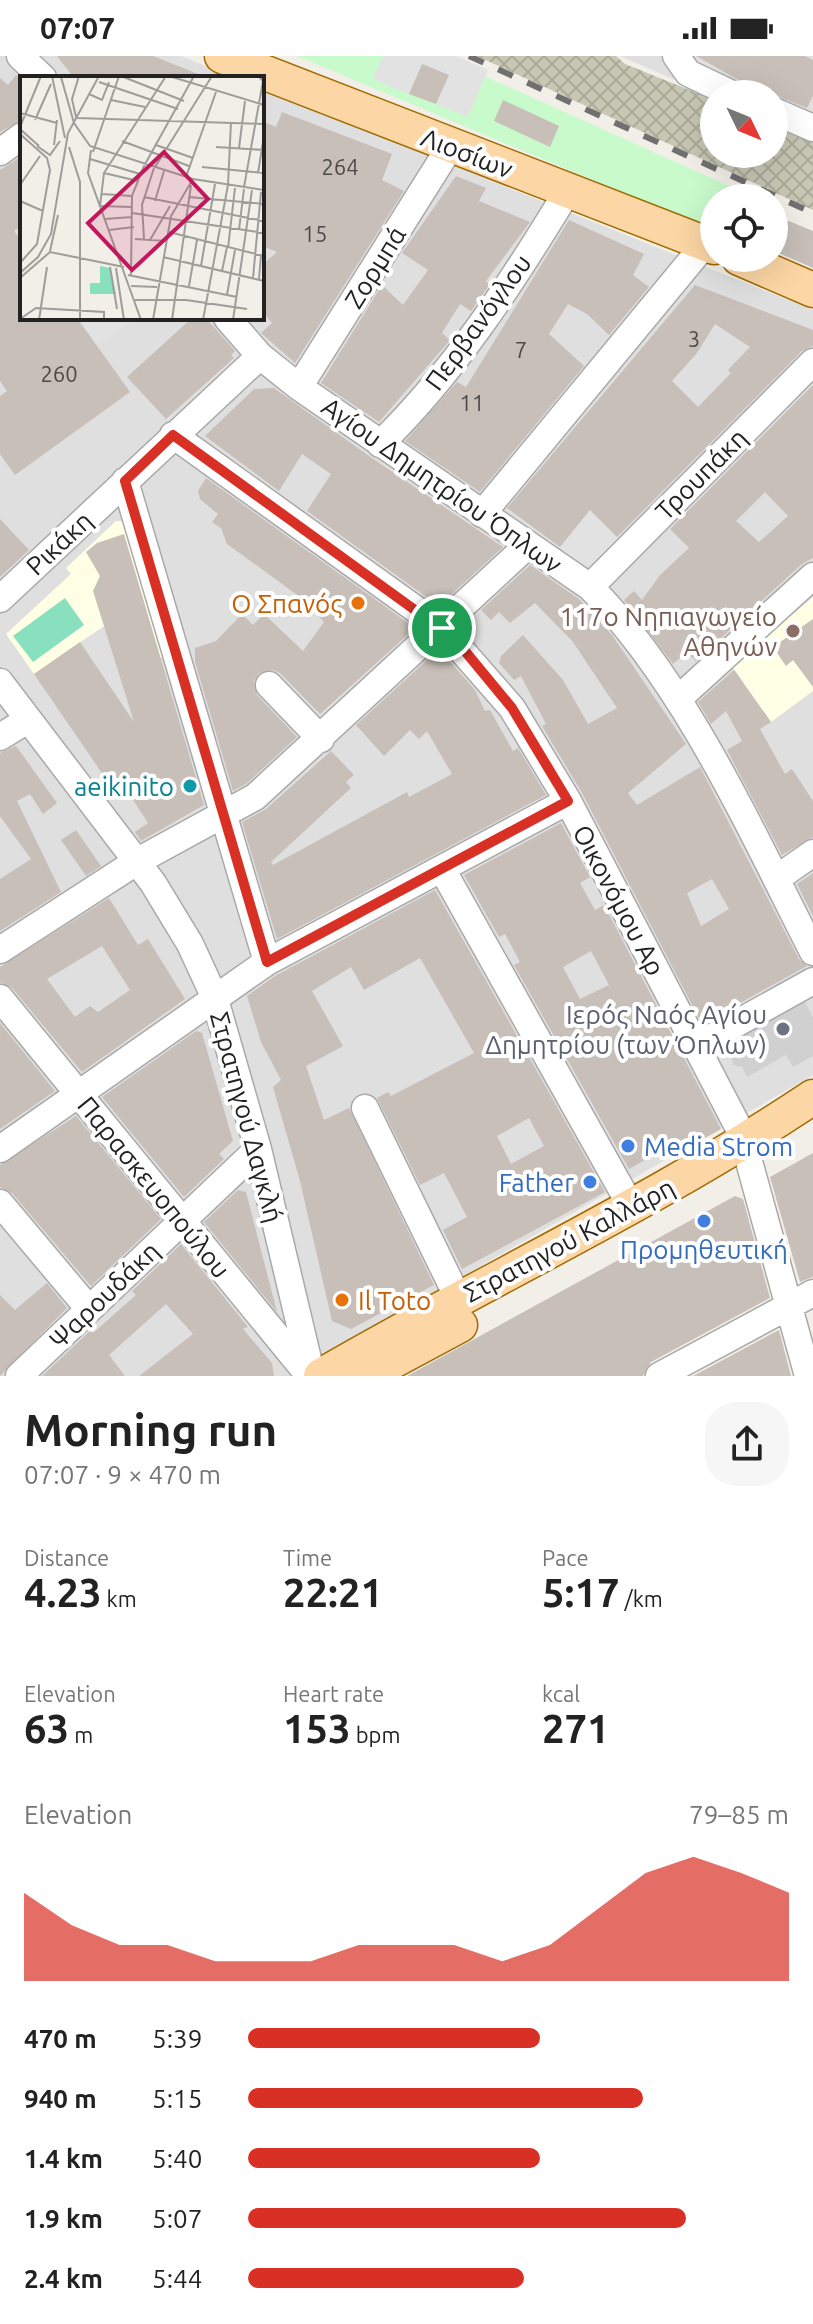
<!DOCTYPE html>
<meta charset="utf-8">
<style>
:root{--surface:#fff;--page:#f6f6f6;--text:#222;--muted:#767676;--accent:#d93025}
body{margin:0;font-family:Ubuntu,sans-serif;background:var(--page);color:var(--text);height:100vh;display:flex;flex-direction:column;font-size:30px;white-space:nowrap}
*{box-sizing:border-box;margin:0}
p{font-size:26px;color:var(--muted)}
.icon{flex:none;width:44px;height:44px;fill:none;stroke:currentColor;stroke-width:2;stroke-linecap:round;stroke-linejoin:round}
.map{position:relative;height:1320px;overflow:hidden}
.details{display:flex;flex-direction:column;background:var(--surface);flex:1}
.details>*{flex:none}
.needle{width:52px;rotate:133deg}
.fabs{position:absolute;left:700px;top:24px;display:grid;gap:16px}
.fabs a{display:grid;place-items:center;width:88px;height:88px;border-radius:50%;background:var(--surface);box-shadow:0 8px 32px #0002;font-size:40px}
.pin{position:absolute;display:grid;place-items:center;width:68px;height:68px;color:#fff;margin:-34px;border:4px solid #fff;border-radius:50%;box-shadow:0 2px 8px #0007}
.round{display:grid;place-items:center;flex:none;width:84px;height:84px;border-radius:32px;background:var(--page)}
.head{display:flex;align-items:center;justify-content:space-between;height:136px;padding:0 24px}
h1{font-size:44px;font-weight:700;line-height:60px}
.stats{display:grid;grid-template-columns:repeat(3,1fr);gap:12px;height:136px;padding:8px 24px}
.stats div{display:grid;align-content:center}
.stats b{font-size:40px;font-weight:700}
.stats small{font-size:22px;font-weight:400}
.stats p{font-size:22px}
.chart{height:224px;padding:16px 24px}
.chart p{display:flex;justify-content:space-between}
.chart svg{width:100%;height:144px;margin-top:8px;fill:var(--accent);opacity:.7}
ul{padding:0 24px;list-style:none;font-size:26px}
li{display:grid;grid-template-columns:128px 96px 1fr;align-items:center;height:60px}
li i{height:20px;border-radius:10px;background:var(--accent)}
.status{display:flex;justify-content:space-between;align-items:center;height:56px;padding:0 40px;background:var(--surface);direction:ltr}
.status svg{height:22px;fill:currentColor}
.map>svg:first-child{display:block}
.residential{fill:#e0dfdf}
.education{fill:#ffffe5}
.religious{fill:#d0d0d0}
.construction{fill:url(#construction-cross-hatch)}
.park{fill:#c8facc}
.pitch{fill:#88e0be}
.parking{fill:#e2e2e2}
.building{fill:#c7bfb8;fill-rule:evenodd}
.lines{fill:none;stroke-linecap:round;stroke-linejoin:round}
.minor-casing{stroke:#a9a9a9;stroke-width:29}
.major-casing{stroke:#a06b00;stroke-width:37}
.minor{stroke:#fff;stroke-width:26}
.major{stroke:#fcd6a4;stroke-width:34}
.rail{stroke:#707070;stroke-width:6;stroke-dasharray:16 16;stroke-linecap:butt}
.route-casing{stroke:#fff;stroke-width:16}
.route{stroke:#d93025;stroke-width:10}
.food-dot{fill:#e8710a;stroke:#fff;stroke-width:3}
.education-dot{fill:#8d6e63;stroke:#fff;stroke-width:3}
.culture-dot{fill:#0f9aa8;stroke:#fff;stroke-width:3}
.worship-dot{fill:#6b7280;stroke:#fff;stroke-width:3}
.shop-dot{fill:#3f7fe0;stroke:#fff;stroke-width:3}
.labels{text-anchor:middle;dominant-baseline:central;stroke-width:8;stroke-linejoin:round;paint-order:stroke}
.number-label{font-size:22px;fill:#4b4948}
.street-label{font-size:26px;fill:#222;stroke:#fff}
.food-label{font-size:26px;fill:#c56008;stroke:#fff;text-anchor:end}
.education-label{font-size:26px;fill:#785e54;stroke:#fff;text-anchor:end}
.culture-label{font-size:26px;fill:#0d838f;stroke:#fff;text-anchor:end}
.worship-label{font-size:26px;fill:#5b616d;stroke:#fff;text-anchor:end}
.shop-label{font-size:26px;fill:#366cbe;stroke:#fff;text-anchor:start}
.inset-road{fill:none;stroke:#9f9d99;stroke-width:2}
.view{fill:#c2185b;fill-opacity:0.15;stroke:#c2185b;stroke-width:4}
.inset-edge{fill:none;stroke:#222;stroke-width:4}
</style>
<div class="status"><b>07:07</b><svg viewBox="0 0 49 12"><path d="M0 12V9h3v3zM5 12V6h3v6zM10 12V3h3v9zM15 12V0h3v12zM26 1h20v11H26zM47 4h2v5h-2z"/></svg></div>
<div class="map">
<svg width="813" height="1320" viewBox="0 0 813 1320">
<defs>
<pattern id="construction-cross-hatch" width="8" height="8" patternUnits="userSpaceOnUse" patternTransform="scale(2)"><rect width="8" height="8" fill="#c7c7b4"/><path d="M0 0l8 8M0 8l8-8" fill="none" stroke="#abab9a"/></pattern>
</defs>
<rect width="100%" height="100%" fill="#f2efe9"/>
<path class="residential" d="M0,0h181l54,22h-213v240h240v-229l551,221v765l-524,301h-289z
M620,0h193v82l-39,-16v-28h-60v3z"/>
<path class="education" d="M116,465l14,1 39,133 -28,7 -37,-36 -70,48 -28,-40 65,-60 -5,-6z
M813,541v94l-42,31 -39,-56z"/>
<path class="religious" d="M803,942l10,19v39l-20,11 -7,-12 -39,22 -5,-10 -9,-2 -4,-23 63,-33 -1,-5z"/>
<path class="construction" d="M477,0h139l9,8 89,36v54h60v-30l39,16v70z"/>
<path class="park" d="M297,0h143l311,140 -37,2v33z"/>
<path class="pitch" d="M65,542l19,27 -51,37 -20,-26z"/>
<path class="parking" d="M383,0h73l32,14 -20,47 -32,-13 13,-29 -27,-11 -13,30 -36,-15z
M78,262h59l-40,28z
M590,455l33,32 -31,33 -36,-25z"/>
<path class="building" d="M57,0h96l53,21 -132,1z
M696,0h109l8,4v36l-6,12 -65,-26z
M422,8l27,11 -13,29 -27,-10z
M16,19l6,5v40l-22,12v-54l8,7z
M503,44l56,26 -9,21 -56,-26z
M282,56l110,42 -10,26 22,11 -109,172 -34,-30 11,-10 -10,-12v-46l15,-13 -15,-6v-125l14,6z
M22,100v69l-8,6 8,11v76h55l53,74 -115,83 -15,-21v-58l7,-5 -7,-10v-211z
M456,120l30,12 -7,13 51,21 -44,59 4,3 -19,27 -11,-7 -18,29 8,7 -5,6 -66,76 -58,-39 61,-98 21,20 25,-35 -26,-17z
M774,159l39,16v37l-39,-17z
M569,164l75,34 -11,21 16,12 -40,48 -22,-21 -19,-10 -19,30 35,32 -104,126 -75,-51 52,-59 9,5z
M695,229l118,45v16l-11,5 -185,186 -27,-27 -30,37 -53,-39zM715,268l35,23 -22,23 3,3 -33,34 -26,-26 25,-28z
M192,262h14l29,33 -4,4 3,3 -68,61 -39,-42z
M813,329v173l-11,6 -106,97 -9,-9 -14,12 -49,-64 10,-9 8,9 18,-25 29,-27 -19,-19zM765,436l23,24 -29,26 -23,-21z
M274,332l95,68 134,91 -64,59 -132,-95 24,-37 -29,-20 -23,37 -74,-55 49,-47z
M206,422l209,150 -95,86 -40,-41 -7,-3 -14,3 -5,8 3,14 40,42 -51,47 -13,7 -38,-129v-14l21,-7 26,-27 11,11 11,-11 39,37 21,-29 -24,-25 -73,-53 -6,-16 -9,-6 6,-8 -18,-15 -2,-8z
M0,463l29,31 -29,27z
M124,478l80,271 -63,36 -6,-9 13,-9 -20,-31 -11,3 -83,-121 46,-32 54,80 -41,-131 7,-15 -14,-24 11,-9z
M530,509l49,34 33,36 74,109 -58,49 9,12 63,-38 99,192 8,7 -105,58 -120,-231 -40,-67 4,-2 -25,-48 -7,4 -15,-17 2,-7 22,-21 40,45 25,44 29,-16 -44,-66 -38,-39 -25,20 -11,-11 -8,8 -10,-10zM712,823l17,30 -28,17 -14,-33z
M813,563v68l-20,-27 -7,6 -13,-19z
M439,593l36,41 10,21 5,-1 23,41 5,-3 28,47 -269,144 -35,-117 24,-13 65,-58 23,24 -8,7 5,6 -80,74 2,3 134,-73 2,5 43,-23 -25,-43 -8,8 -9,-9 -26,26 -28,-31z
M734,614l37,52 -11,7 25,45 7,-5 21,32v36l-31,18 -55,-105 15,-9 -16,-30 -15,13 -13,-22z
M16,690l41,57 -14,11 -13,-20 -13,7 44,91 -61,39v-52l31,-20 -31,-43v-63z
M561,767l29,54 -10,6 15,27 9,-5 117,224 -39,22 -5,-9 -48,27 -115,-204 6,-3 -15,-28 -6,3 -35,-62zM591,895l18,34 -29,14 -17,-32z
M76,774l25,36 -15,10 -25,-36z
M813,817v43l-16,-32z
M435,834l170,302 -143,77 -19,-39 24,-13 -23,-44 -24,12 -43,-87 11,-6 3,4 83,-43 -54,-95 -56,32 -13,-23 -39,24 31,55 -37,20 18,54 25,-12 85,177 -83,44 -19,-8 -32,-140 -27,-94 8,-7 -20,-38 -14,-46 28,-20zM529,1062l15,28 -33,18 -14,-28z
M109,842l29,47 10,-6 37,60 -103,73 -70,-84 -12,-6v-15zM102,890l28,44 -32,22 -8,-6 -15,11 -28,-38z
M0,967l55,68 -55,38z
M196,975l6,2 31,108 -14,13 5,5 -40,38 -82,-100z
M76,1060l85,103 -70,67 -79,-93 -12,-6v-22z
M813,1097v124l-13,5 -30,-105z
M238,1134l8,2 31,120 -73,-90z
M735,1140l8,3 27,99 -119,64 -8,14h-236z
M181,1188l67,83 -5,2 29,34 2,13h-135l54,-42 -27,-30 -57,51 16,21h-83l49,-46 2,3 43,-38 -4,-4z
M47,1227l20,25 -67,68v-81l15,15z
M779,1274l12,46h-98z"/>
<g class="lines">
<defs>
<path id="minor" d="M20,0l23,22
M676,0l12,17 44,21
M774,55l39,17
M0,96l22,-16
M227,262l33,38 39,31 291,200c95,95 161,244 223,365
M299,331l151,-240
M173,379l269,193 70,80 56,93 178,341
M380,388c75,-73 133,-163 187,-252
M125,425l142,481
M482,458l223,-270
M590,531l223,-225
M0,543l260,-243
M0,626l153,201 37,61 24,52 44,153 54,227
M269,629l52,54
M678,643l135,-123
M0,681l26,-16
M442,813l190,339
M776,823l37,-26
M0,894l136,-88 119,-65 272,-251
M0,942l307,375
M696,990l117,-65
M365,1052l94,192
M0,1093l267,-187 301,-161
M750,1109l58,211
M0,1147l89,106
M19,1320l239,-227
M659,1320l154,-83"/>
<path id="major" d="M222,0l492,191
M739,202l74,32
M321,1320c163,-95 335,-174 492,-279
M365,1320l95,-51"/>
</defs>
<use href="#minor" class="minor-casing"/>
<use href="#major" class="major-casing"/>
<use href="#minor" class="minor"/>
<use href="#major" class="major"/>
<path class="rail" d="M469,0l344,157"/>
</g>
<g class="lines">
<defs>
<path id="route" d="M173,379l282,204 57,69 56,93 -301,161 -142,-481z"/>
</defs>
<use href="#route" class="route-casing"/>
<use href="#route" class="route"/>
</g>
<g class="food-dot">
<circle cx="358" cy="547" r="8"/>
<circle cx="342" cy="1244" r="8"/>
</g>
<circle class="education-dot" cx="793" cy="575" r="8"/>
<circle class="culture-dot" cx="190" cy="730" r="8"/>
<circle class="worship-dot" cx="783" cy="973" r="8"/>
<g class="shop-dot">
<circle cx="628" cy="1090" r="8"/>
<circle cx="590" cy="1126" r="8"/>
<circle cx="704" cy="1165" r="8"/>
</g>
<g class="labels">
<g class="number-label">
<text x="340" y="110">264</text>
<text x="315" y="177">15</text>
<text x="694" y="282">3</text>
<text x="521" y="293">7</text>
<text x="59" y="317">260</text>
<text x="472" y="346">11</text>
</g>
<g class="street-label">
<text transform="translate(467 97) rotate(21)">Λιοσίων</text>
<text transform="translate(375 211) rotate(-58)">Ζορμπά</text>
<text transform="translate(478 266) rotate(-54)">Περβανόγλου</text>
<text transform="translate(701 418) rotate(-45)">Τρουπάκη</text>
<text transform="translate(442 429) rotate(35)">Αγίου Δημητρίου Όπλων</text>
<text transform="translate(59 487) rotate(-43)">Ρικάκη</text>
<text transform="translate(619 844) rotate(62)">Οικονόμου Αρ</text>
<text transform="translate(247 1061) rotate(75)">Στρατηγού Δαγκλή</text>
<text transform="translate(154 1131) rotate(51)">Παρασκευοπούλου</text>
<text transform="translate(569 1184) rotate(-28)">Στρατηγού Καλλάρη</text>
<text transform="translate(104 1239) rotate(-44)">Ψαρουδάκη</text>
</g>
<g class="food-label">
<text x="342" y="547">Ο Σπανός</text>
<text x="358" y="1244" text-anchor="start">Il Toto</text>
</g>
<g class="education-label">
<text x="777" y="560">117ο Νηπιαγωγείο<tspan x="777" dy="30">Αθηνών</tspan></text>
</g>
<g class="culture-label">
<text x="174" y="730">aeikinito</text>
</g>
<g class="worship-label">
<text x="767" y="958">Ιερός Ναός Αγίου<tspan x="767" dy="30">Δημητρίου (των Όπλων)</tspan></text>
</g>
<g class="shop-label">
<text x="644" y="1090">Media Strom</text>
<text x="574" y="1126" text-anchor="end">Father</text>
<text x="704" y="1193" text-anchor="middle">Προμηθευτική</text>
</g>
</g>
<g transform="translate(20 20)">
<rect width="244" height="244" fill="#f2efe9"/>
<path d="M80,190l10,2 6,26h-26v-11h10z" fill="#88e0be"/>
<path class="inset-road" d="M32,0l13,62M101,0l63,25M149,0l95,29M41,1l13,46 16,23 103,33 71,11M79,6l79,27M69,18l13,6 7,-18M91,24l34,7M0,37l37,10M56,41l-4,-18 7,-23M57,42l187,6M15,44l16,-36M0,51l21,-51M0,53l19,17M0,58l27,24 3,12 -13,74 -17,19M102,65l67,25M34,69l3,-25M136,69l37,13M17,70l13,9 10,-14M49,71l11,35v138M196,71l48,3M219,72l6,-47M71,74l-3,23 53,147M73,76l26,-76M70,83l50,15M135,91l57,-91M182,91l62,6M84,97l34,8M238,97l6,-37M166,101l30,-85M0,109l20,-29M224,111l19,-106 -5,-5M82,118l30,2M124,121l120,24M169,121l75,7M0,125l23,10M135,125l9,-30M111,131l-31,-1 4,-33 62,-97M112,137l132,20M85,143l27,-2M89,154l25,-3M219,154l5,-41M149,156l95,24M115,163l32,2M124,163l-2,-34 12,-37M130,164l20,-34M208,172l7,-60M30,175l8,-36M143,181l101,24M181,190l14,-82M90,191l7,42M96,192l8,52M202,195l5,-24M0,197l18,-16 13,-23 17,-101 31,-57M108,199l109,22M111,199l1,-79 12,-30 50,-90M0,202l30,-26 74,15M233,202l8,-86M239,203l2,-24M111,210l26,1M169,210l8,-46M207,219l8,-45M115,224h51l61,9M0,243l16,-11 68,4v8M19,244l8,-53M133,244l18,-104 22,-37M152,244l19,-135M183,244l25,-135 3,-63M213,244l19,-130"/>
<path class="view" d="M144,76l44,47 -76,71 -44,-47z"/>
<rect width="244" height="244" class="inset-edge"/>
</g>
</svg>
<div class="fabs">
<a><svg class="needle" viewBox="-14 -14 28 28"><path d="M0-13l5 13h-10z" fill="#e53935"/><path d="M0 13l5-13h-10z" fill="#767676"/></svg></a>
<a><svg class="icon" aria-label="locate" viewBox="0 0 24 24"><circle cx="12" cy="12" r="6"/><path d="M12 2v4M12 18v4M2 12h4M18 12h4"/></svg></a>
</div>
<div class="pin" style="left:442px;top:572px;background:#1e9e55"><svg class="icon" aria-label="arrive" viewBox="0 0 24 24"><path d="M6 21V4h12l-3 4 3 4H6"/></svg></div>
</div>
<section class="details">
<div class="head"><div><h1>Morning run</h1><p>07:07 · 9 × 470 m</p></div><a class="round"><svg class="icon" aria-label="share" viewBox="0 0 24 24"><path d="M12 15V3M7 8l5-5 5 5M5 13v7h14v-7"/></svg></a></div>
<div class="stats">
<div><p>Distance</p><b>4.23<small> km</small></b></div>
<div><p>Time</p><b>22:21</b></div>
<div><p>Pace</p><b>5:17<small> /km</small></b></div>
</div>
<div class="stats">
<div><p>Elevation</p><b>63<small> m</small></b></div>
<div><p>Heart rate</p><b>153<small> bpm</small></b></div>
<div><p>kcal</p><b>271</b></div>
</div>
<div class="chart"><p><span>Elevation</span>79–85 m</p>
<svg viewBox="0 0 160 44" preserveAspectRatio="none"><path d="M0 44V17L10 27L20 33L30 33L40 38L50 38L60 38L70 33L80 33L90 33L100 38L110 33L120 22L130 11L140 6L150 11L160 17V44z"/></svg>
</div>
<ul>
<li><b>470 m</b>5:39<i style="width:54%"></i></li>
<li><b>940 m</b>5:15<i style="width:73%"></i></li>
<li><b>1.4 km</b>5:40<i style="width:54%"></i></li>
<li><b>1.9 km</b>5:07<i style="width:81%"></i></li>
<li><b>2.4 km</b>5:44<i style="width:51%"></i></li>
</ul>
</section>
